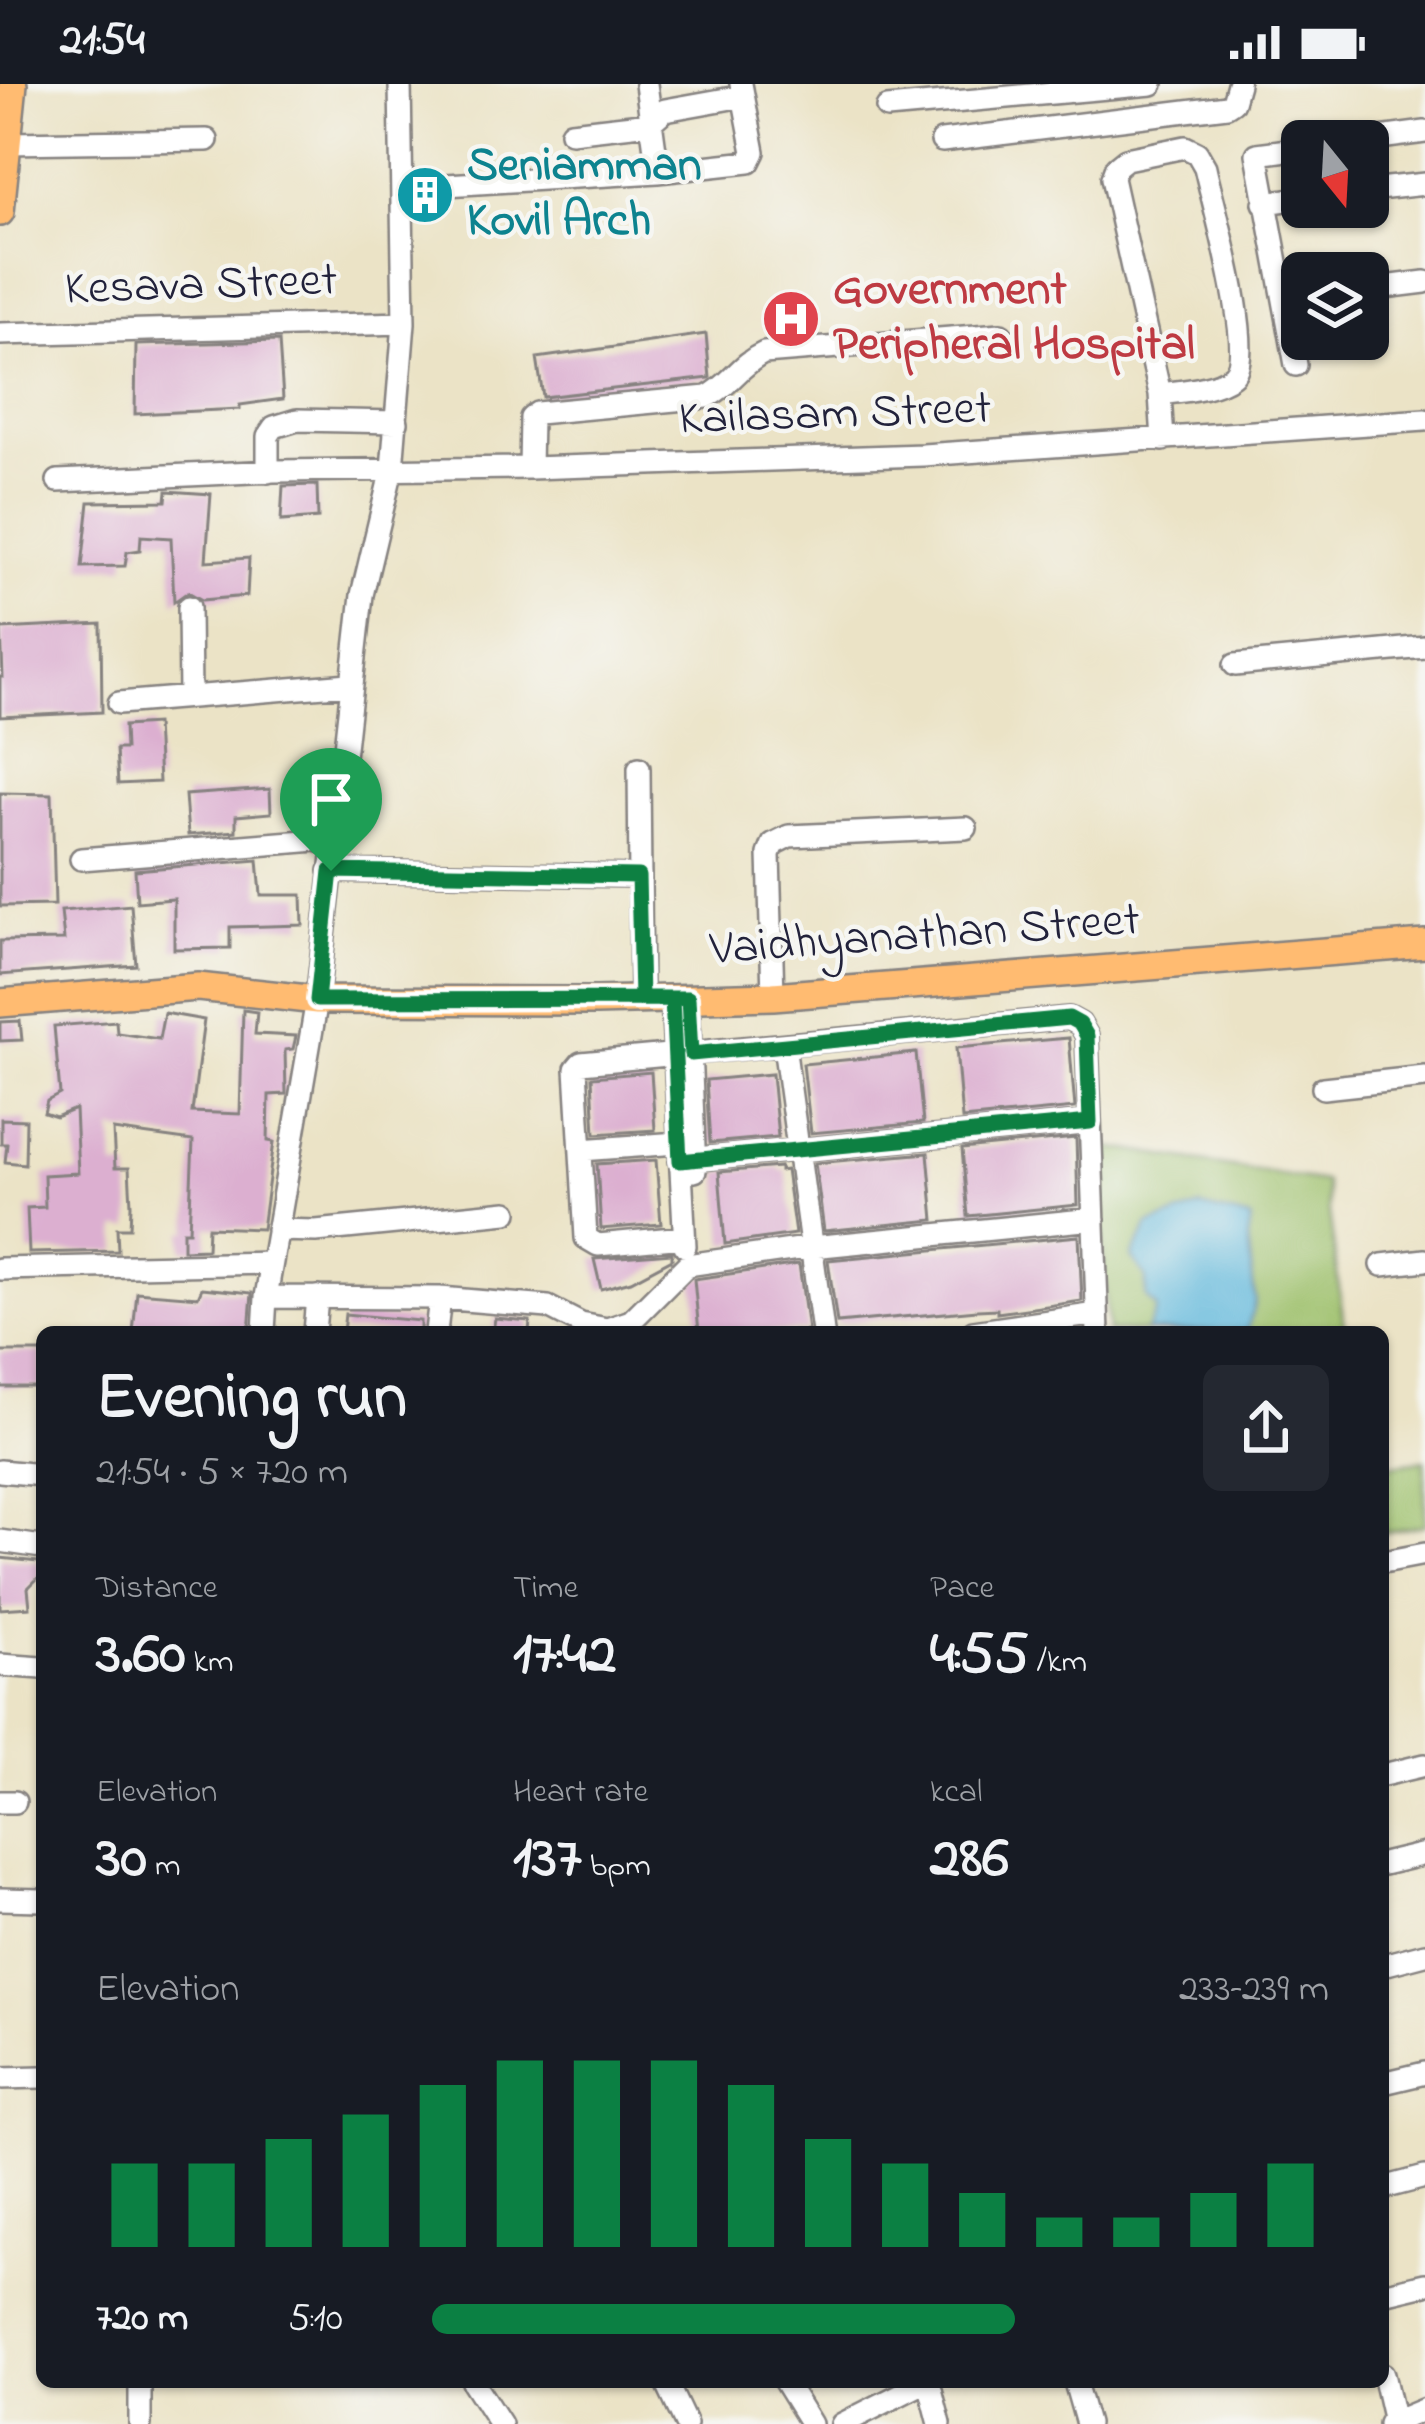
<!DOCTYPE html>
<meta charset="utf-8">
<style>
:root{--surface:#171b24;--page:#242831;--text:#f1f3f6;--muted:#9ea1a6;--accent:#0b8043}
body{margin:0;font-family:"Indie Flower",sans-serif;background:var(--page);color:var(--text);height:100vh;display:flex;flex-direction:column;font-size:45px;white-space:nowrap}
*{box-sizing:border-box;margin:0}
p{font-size:39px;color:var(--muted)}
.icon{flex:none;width:66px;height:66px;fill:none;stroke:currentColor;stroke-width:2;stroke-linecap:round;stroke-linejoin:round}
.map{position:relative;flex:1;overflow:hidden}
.side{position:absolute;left:36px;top:1242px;width:1353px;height:1062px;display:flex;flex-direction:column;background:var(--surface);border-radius:18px;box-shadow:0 3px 9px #0004}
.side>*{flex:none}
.needle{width:78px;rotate:162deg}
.controls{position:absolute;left:1281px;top:36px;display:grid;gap:24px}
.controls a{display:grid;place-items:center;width:108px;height:108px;border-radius:18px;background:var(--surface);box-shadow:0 3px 9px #0004;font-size:60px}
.pin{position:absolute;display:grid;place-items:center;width:102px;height:102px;color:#fff;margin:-123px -51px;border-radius:50% 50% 50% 0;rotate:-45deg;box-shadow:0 0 12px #0007}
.pin .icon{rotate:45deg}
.round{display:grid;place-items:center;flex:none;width:126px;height:126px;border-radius:18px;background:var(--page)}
.headline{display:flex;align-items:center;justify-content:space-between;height:204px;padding:0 60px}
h1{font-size:66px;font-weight:700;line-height:90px}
.figures{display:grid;grid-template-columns:repeat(3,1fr);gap:18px;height:204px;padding:12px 60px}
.figures div{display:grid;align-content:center}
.figures b{font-size:60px;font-weight:700}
.figures small{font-size:33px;font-weight:400}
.figures p{font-size:33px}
.chart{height:336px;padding:24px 60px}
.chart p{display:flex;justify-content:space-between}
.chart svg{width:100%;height:216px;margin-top:12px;stroke:var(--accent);stroke-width:6}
ul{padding:0 60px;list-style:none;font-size:39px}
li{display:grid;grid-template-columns:192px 144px 1fr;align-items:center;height:90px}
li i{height:30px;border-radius:15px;background:var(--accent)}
.status{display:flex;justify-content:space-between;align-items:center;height:84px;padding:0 60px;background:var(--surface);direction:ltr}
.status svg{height:33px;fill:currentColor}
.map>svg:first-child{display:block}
.green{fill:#9dc06a;stroke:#607152;stroke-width:3}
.water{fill:#5eb7db;stroke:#406c8b;stroke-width:3}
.building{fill:#dcafd0}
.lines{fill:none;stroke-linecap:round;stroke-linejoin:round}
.minor-casing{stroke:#868280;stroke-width:26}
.major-casing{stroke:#868280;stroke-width:32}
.minor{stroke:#fff;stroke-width:21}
.major{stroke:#ffbb71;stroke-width:27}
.route-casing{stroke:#fff;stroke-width:24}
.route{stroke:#0b8043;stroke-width:15}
.labels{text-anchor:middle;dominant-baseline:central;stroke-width:9;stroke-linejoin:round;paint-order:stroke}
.culture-label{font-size:48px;font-weight:bold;fill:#0d838f;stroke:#f6f6f2;text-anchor:start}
.street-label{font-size:48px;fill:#22223b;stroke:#f6f6f2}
.health-label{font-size:48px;font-weight:bold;fill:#be3a42;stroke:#f6f6f2;text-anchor:start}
</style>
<div class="status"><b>21:54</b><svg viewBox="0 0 49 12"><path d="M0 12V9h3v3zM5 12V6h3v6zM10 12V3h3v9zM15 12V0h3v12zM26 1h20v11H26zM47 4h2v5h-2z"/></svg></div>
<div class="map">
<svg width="1425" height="2340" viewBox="0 0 1425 2340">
<rect width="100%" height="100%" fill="#f6f6f2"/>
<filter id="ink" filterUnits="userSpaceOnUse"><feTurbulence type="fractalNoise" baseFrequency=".00833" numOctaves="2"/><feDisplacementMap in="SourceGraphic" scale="24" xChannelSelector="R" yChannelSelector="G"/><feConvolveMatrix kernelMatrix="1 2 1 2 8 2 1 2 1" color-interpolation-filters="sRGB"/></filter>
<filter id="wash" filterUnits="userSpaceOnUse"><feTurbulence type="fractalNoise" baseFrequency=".004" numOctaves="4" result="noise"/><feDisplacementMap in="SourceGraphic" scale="48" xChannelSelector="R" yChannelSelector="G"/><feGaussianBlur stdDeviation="2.7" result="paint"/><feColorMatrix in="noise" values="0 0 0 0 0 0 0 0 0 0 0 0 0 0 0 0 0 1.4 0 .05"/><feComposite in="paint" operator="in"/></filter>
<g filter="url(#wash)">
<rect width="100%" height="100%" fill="#ebe3c6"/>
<path class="green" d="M1096,1061l229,37 20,150h-237z
M1425,1376v65l-42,8v-66z"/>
<path class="water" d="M1200,1123l51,12 -3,21 7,60 -8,32h-101l11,-24 -11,-11v-19l-14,-21 17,-32z"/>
<g id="blocks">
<path class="building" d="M706,250l4,44 -167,19 -6,-39z
M279,257l4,58 -43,6v4l-105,5 1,-69z
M317,401l1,33 -37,3 2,-35z
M167,407l44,3 -5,67 43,-3 -2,38 -45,4 -14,-8 -14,10 -3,-64 -30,-2 -1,14 -13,2 -2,14 -43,1 7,-65 77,-1z
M101,540l1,88 -102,5v-40h3l-2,-48z
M156,640l3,58 -41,2 -2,-35h9l-1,-23z
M270,705l1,24 -35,3v15l-48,4 -3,-40z
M0,709l52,1 3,111 -55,1z
M258,776l3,35h41l1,30 -73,2v21l-56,1v-50l-37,3 -2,-32z
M131,821l5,60 -136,10v-34l64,-1 -3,-29z
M243,926l14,2 -2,22 41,2 -3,13 -8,1 1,44 -17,1 -1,46 6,1 -12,87 -54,-2 -1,22 -24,1v-19h6l4,-90 -80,-11 2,38h14l2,37 -1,23h-13l1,23 -89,2 -2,-45 18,-1 -1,-32 34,-2 -3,-64 -19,8 -12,-4 3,-12 13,-7 -6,-68 62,-5 1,12 42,6 5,-26 40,7 -12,92 48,2z
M20,937l2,19 -22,1v-19z
M1069,954l6,70 -113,11 -6,-71z
M916,969l7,70 -112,10 -8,-69z
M651,988l4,58 -60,4 -3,-57z
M772,990l6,63 -68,6 -4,-63z
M1,1035l25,1 -1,44 -20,-2 2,-18h-6z
M1076,1054l2,67 -110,11 -6,-67z
M928,1069l6,67 -110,11 -9,-68z
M656,1076l5,64 -60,5 -4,-65z
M780,1083v4l6,-1 9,64 -70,10 -6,-72z
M1079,1152l3,65 -85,12v-4l-20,1 -140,13 -9,-63z
M672,1169v6l-41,22 -30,8 -7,-30z
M799,1180l9,67 -109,1 -5,-53z
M202,1204l50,5 -3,39h-116l4,-40 61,5z
M345,1230l75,7v11h-77z
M495,1234l35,3 -1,11h-36z
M0,1268h42v35h-42z
M0,1474l38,4 4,4v8l-14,14 2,19 -30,2z"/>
</g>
</g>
<g filter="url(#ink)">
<use href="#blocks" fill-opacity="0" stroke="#868280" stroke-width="3"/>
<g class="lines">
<defs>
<path id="minor" d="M646,0l12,88
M887,24l265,-24
M571,48l79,-9 15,-13 78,-14
M942,57l285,-35 6,-4 5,-18
M1357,57l68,-9
M7,59l200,-3
M430,102l228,-14 91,-10 5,-10 -13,-68
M1368,106l57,-6
M1264,119l38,-5
M1368,205l57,-7
M0,250l404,-11
M1296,281l-39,-211 45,-6
M1160,310l-48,-216 4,-11 10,-8 59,-12 12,6 8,14c7,34 53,189 27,209 -17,13 -50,15 -72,18l3,46
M530,384l1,-50 6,-5 170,-16c23,-11 33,-33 57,-44l237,-19
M268,388v-36l6,-9 23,-7 100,2
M58,397l216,-10 256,-3 393,-13 502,-35
M189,523l1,90
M1235,581l190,-18
M119,619l230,-19
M639,684l2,230
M81,775l236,-19 16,6
M330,787l308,5
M773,912l-4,-142 4,-10 16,-8 177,-8
M688,914l7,173
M672,915l13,247
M784,961l39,287
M1323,1004l102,-11
M581,1066l97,-7
M680,1077l410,-39
M277,1146l39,1 191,-19
M684,1153l-86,8 -12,-7 -10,-169 5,-6 488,-45 11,6 7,12 11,296
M1382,1181l43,-5
M0,1185l271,-6
M266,1213l174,1 108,9 33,17 26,5 24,-8 56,-56 125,-18 282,-28
M264,1248l2,-35 51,-297 45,-405 30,-126 12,-146 -4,-239
M314,1248l3,-35
M436,1248l4,-34
M973,1248l124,-18
M0,1387l42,4
M0,1457l42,6
M1383,1478l42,-8
M0,1581l42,3
M1383,1691l42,-10
M0,1718h15
M1383,1780l42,-10
M0,1815l42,1
M1383,1881l42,-11
M0,1994l42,-1
M1383,1999l42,-10
M1383,2104l42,-11
M1383,2210l42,-10
M1383,2290l11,48
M140,2298v42
M473,2298l27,42
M666,2298l20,42
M785,2298l26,42
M929,2298l11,42
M1075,2298l12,42
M842,2340l83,-42
M1389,2340l36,-15"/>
<path id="major" d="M0,128l13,-128
M0,919l198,-16 119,13 279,1 177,-5 652,-52"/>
</defs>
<use href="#minor" class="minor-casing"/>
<use href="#major" class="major-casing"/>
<use href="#minor" class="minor"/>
<use href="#major" class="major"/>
</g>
</g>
<g class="lines" filter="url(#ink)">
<defs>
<path id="route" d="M331,787l307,5 3,122h47l3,56 378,-36 11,6 7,12 3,86 -410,39 -8,-162 -355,1 14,-129"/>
</defs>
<use href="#route" class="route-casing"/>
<use href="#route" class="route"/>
</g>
<defs>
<symbol id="building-disc" viewBox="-11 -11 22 22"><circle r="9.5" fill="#0f9aa8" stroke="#f6f6f2"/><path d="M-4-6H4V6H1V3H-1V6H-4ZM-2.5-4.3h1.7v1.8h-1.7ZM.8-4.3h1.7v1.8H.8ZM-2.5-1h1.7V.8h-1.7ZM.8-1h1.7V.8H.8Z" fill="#fff"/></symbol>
<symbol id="hospital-disc" viewBox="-11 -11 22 22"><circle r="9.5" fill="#e0444e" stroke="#f6f6f2"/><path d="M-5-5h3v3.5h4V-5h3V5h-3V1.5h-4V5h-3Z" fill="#fff"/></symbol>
</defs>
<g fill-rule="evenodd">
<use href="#building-disc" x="392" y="78" width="66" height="66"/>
<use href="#hospital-disc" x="758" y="202" width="66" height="66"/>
</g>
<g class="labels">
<g class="culture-label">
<text x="467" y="83">Seniamman<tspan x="467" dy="55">Kovil Arch</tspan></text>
</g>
<g class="street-label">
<text transform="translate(201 202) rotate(-2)">Kesava Street</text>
<text transform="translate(835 331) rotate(-2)">Kailasam Street</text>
<text transform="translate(925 852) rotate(-4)">Vaidhyanathan Street</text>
</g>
<g class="health-label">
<text x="833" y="207">Government<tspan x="833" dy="55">Peripheral Hospital</tspan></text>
</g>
</g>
</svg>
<div class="controls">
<a><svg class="needle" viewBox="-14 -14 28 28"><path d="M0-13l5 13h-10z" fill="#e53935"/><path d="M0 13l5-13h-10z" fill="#9ea1a6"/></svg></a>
<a><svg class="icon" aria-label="layers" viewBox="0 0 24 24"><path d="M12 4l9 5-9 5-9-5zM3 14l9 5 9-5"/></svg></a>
</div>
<div class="pin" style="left:331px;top:787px;background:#1e9e55"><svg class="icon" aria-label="arrive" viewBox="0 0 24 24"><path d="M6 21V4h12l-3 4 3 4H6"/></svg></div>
<section class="side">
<div class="headline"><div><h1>Evening run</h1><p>21:54 · 5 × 720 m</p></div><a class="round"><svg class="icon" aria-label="share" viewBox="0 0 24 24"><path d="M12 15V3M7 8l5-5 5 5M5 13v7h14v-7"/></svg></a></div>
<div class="figures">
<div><p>Distance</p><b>3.60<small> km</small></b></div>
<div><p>Time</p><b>17:42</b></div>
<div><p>Pace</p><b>4:55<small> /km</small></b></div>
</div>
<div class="figures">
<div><p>Elevation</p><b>30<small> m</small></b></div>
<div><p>Heart rate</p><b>137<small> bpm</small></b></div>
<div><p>kcal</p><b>286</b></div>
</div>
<div class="chart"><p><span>Elevation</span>233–239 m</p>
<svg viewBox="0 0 160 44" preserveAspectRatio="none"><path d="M5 44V27M15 44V27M25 44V22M35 44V17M45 44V11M55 44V6M65 44V6M75 44V6M85 44V11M95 44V22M105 44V27M115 44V33M125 44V38M135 44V38M145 44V33M155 44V27"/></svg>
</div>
<ul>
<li><b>720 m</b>5:10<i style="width:65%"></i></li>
</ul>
</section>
</div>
